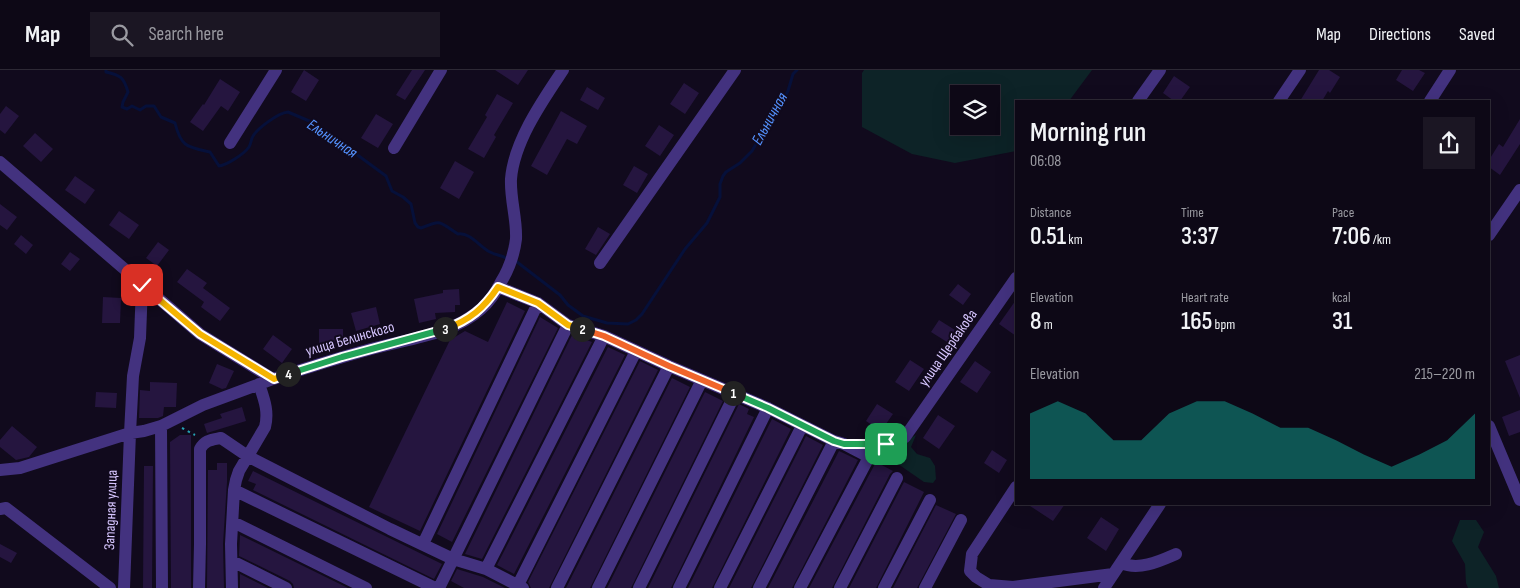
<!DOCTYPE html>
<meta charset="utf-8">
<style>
:root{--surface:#0d0816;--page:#1b1623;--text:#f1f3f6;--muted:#9a9aa1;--line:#2d2935;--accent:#0f766e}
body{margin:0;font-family:"Sofia Sans Condensed",sans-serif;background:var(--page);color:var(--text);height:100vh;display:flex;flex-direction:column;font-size:19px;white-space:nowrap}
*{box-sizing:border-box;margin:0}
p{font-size:16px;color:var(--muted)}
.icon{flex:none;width:28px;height:28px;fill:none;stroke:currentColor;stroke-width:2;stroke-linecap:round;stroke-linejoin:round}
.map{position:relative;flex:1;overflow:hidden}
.panel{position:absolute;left:1015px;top:30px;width:475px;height:405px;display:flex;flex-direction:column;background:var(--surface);border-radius:0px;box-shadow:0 5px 20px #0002,0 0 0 1px var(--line)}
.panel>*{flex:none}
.buttons{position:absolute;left:950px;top:15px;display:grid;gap:10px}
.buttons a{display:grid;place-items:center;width:50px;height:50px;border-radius:0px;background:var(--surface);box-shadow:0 5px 20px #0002,0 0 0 1px var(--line);font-size:25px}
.pin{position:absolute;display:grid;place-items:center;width:42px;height:42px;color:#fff;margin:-21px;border-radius:10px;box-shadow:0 2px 8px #0006}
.km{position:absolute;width:25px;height:25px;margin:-12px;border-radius:50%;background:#222;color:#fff;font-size:14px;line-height:25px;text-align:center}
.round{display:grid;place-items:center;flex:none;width:52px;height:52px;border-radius:0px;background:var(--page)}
.headline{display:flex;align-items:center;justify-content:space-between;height:85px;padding:0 15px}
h1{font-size:28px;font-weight:600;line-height:38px}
.metrics{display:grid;grid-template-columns:repeat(3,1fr);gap:8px;height:85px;padding:5px 15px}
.metrics div{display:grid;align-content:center}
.metrics b{font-size:25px;font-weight:600}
.metrics small{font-size:14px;font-weight:400}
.metrics p{font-size:14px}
.chart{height:140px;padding:10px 15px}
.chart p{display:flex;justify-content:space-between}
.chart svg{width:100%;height:90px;margin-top:5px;fill:var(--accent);opacity:.7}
header{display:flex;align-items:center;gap:30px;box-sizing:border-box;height:70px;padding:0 25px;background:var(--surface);border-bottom:1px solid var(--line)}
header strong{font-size:24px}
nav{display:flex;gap:28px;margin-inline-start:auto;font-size:18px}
.search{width:350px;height:45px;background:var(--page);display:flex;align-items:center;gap:12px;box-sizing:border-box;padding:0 18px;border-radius:0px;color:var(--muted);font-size:19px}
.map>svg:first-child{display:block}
.green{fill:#0d2327;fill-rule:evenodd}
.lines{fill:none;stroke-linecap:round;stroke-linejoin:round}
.stream{stroke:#06103a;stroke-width:3}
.building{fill:#25153f}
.path{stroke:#25a3b4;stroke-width:2;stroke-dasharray:2.5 4;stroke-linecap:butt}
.minor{stroke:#43327f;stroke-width:12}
.split-1-casing{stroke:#fff;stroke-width:10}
.split-2-casing{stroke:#fff;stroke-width:10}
.split-3-casing{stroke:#fff;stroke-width:10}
.split-4-casing{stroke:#fff;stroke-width:10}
.split-5-casing{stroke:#fff;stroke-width:10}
.split-1{stroke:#22a559;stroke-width:6}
.split-2{stroke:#f0652b;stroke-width:6}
.split-3{stroke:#f5b400;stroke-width:6}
.split-4{stroke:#22a559;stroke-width:6}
.split-5{stroke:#f5b400;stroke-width:6}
.labels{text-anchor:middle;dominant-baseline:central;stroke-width:4;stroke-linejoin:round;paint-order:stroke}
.street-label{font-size:15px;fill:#d7c6ff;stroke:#110a1d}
.water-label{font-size:16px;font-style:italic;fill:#5492ff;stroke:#110a1d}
</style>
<header>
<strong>Map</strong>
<div class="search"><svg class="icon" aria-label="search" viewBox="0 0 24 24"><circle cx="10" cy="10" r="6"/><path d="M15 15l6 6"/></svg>Search here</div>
<nav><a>Map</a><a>Directions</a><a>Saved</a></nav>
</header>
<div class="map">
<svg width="1520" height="518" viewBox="0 0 1520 518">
<rect width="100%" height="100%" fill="#110a1d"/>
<path class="green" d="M864,0h228l-23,31h-53v50l-61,12 -43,-9 -50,-27v-54zM959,24h32v32h-32z
M916,365l-5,12 6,7 13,4 5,8 1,13 -3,4 -9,-1 -26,-18 -4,-10 2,-7z
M1460,450h16l8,12 -6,15 18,29 3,12h-31l-2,-5 -1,-19 -13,-23z"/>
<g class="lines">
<path class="stream" d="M106,0v2c15,3 18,6 22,20l-5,10 -1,5 5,2 5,-3 8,4 6,-4h8l7,11 14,6c6,24 12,24 35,29l9,14c8,-1 25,-12 30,-19 2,-3 2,-8 4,-11 5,-8 25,-23 35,-24l26,11 72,53 6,15 11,6 8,7 4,19 3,4 3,1c23,-9 17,-6 37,6 12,-2 22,13 32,18 5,3 11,3 16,6
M517,192l43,33 8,10 15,11 24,7 21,1 8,-4 6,-6 43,-65 22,-26 13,-26v-13l3,-8 3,-4 14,-9 12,-12 8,-14 9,-13 19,-33 5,-17 4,-4"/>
</g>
<path class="building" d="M304,0l15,10 -13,21 -15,-9z
M412,0h13l-20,30 -9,-5z
M495,0h33l-10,15z
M1319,0h10l11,7 -10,16 -2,-2 -6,10h-22z
M1402,0h17l6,3 -12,18 -17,-11z
M1174,6l16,11 -10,14h-6l-11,-8z
M220,9l20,13 -12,19 -7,-5 -18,25 -13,-9 13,-18 1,1z
M684,13l15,10 -14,21 -15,-10z
M587,17l18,11 -7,12 -18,-10z
M497,24l16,9 -19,32 2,2 -12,21 -16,-9 19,-32 -2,-2z
M6,36l13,10 -14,18 -5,-4v-16z
M561,41l26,15 -10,18 -10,-5 -20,36 -16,-9z
M376,44l17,10 -15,24 -17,-10z
M1520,49v25l-20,31 -11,-8v-7l10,-16 4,3z
M659,55l15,10 -14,21 -15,-10z
M35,63l18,16 -12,13 -18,-16z
M455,91l19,11 -15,27 -19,-11z
M634,96l14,8 -11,19 -14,-8z
M75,106l20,14 -10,14 -20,-14z
M0,134l17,13 -10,13 -7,-5z
M119,141l20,14 -10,14 -20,-14z
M598,157l12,7 -14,21 -11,-6z
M21,165l12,10 -7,9 -12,-10z
M158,172l11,8 -12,16 -11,-8z
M70,182l10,7 -10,12 -9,-7z
M187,199l20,14 -4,5 27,20 -10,13 -19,-14 3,-5 -27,-20z
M958,214l13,10 -8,11 -14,-10z
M459,219l1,16h-5v7l-20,1 1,6 -17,4 -5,-24 29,-6v-3z
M103,227l18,1 -1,25h-18z
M1016,230v36l-17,-12z
M507,232l18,9 -105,220 -51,-24 81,-167 15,-9 23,11z
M376,237l4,17 -24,7 -5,-18z
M540,247l18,11 -106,214 -15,-8z
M939,250l16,10 -8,12 -16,-10z
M319,259h24v17h-24z
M273,265l19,14 -10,14 -19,-14z
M572,265l20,7 -110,217 -17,-5z
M608,277l17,8 -111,219 -17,-9z
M1520,285v43l-15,-37z
M910,290l14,9 -15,22 -14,-9z
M640,291l18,9 -109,218h-18l-3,-6z
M975,291l16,11 -14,21 -17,-11z
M217,294l17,7 -8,17 -4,1 -13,-6z
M672,308l18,9 -100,201h-24z
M150,312l27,1 -1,24h-12l-1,9 -5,2h-19l1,-28 10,1z
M96,322l21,1 -1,15 -21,-1z
M705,322l18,9 -92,187h-24z
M739,334l10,5 -2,5 7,3 -83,171h-23z
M877,334l16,10 -12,17 -15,-10z
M242,337l4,14 -39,12 -3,-9 18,-6 -2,-4z
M1520,340v22l-11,4 -7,-19z
M938,345l17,11 -16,23 -16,-11z
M772,349l19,10 -79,159h-24z
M12,356l25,21 -8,10 -13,3 -16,-13v-7z
M180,365h11v153h-20l-1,-146z
M806,366l17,9 -72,143h-22z
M992,380l15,10 -8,13 -15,-10z
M839,381l19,9 -66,128h-24z
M876,392l17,9 -3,3 -58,114h-23z
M217,393h10v19l-4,62 1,44h-17l1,-118h9z
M144,396h9l-1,122h-9z
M253,401l189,93 -8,15 -181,-89 3,-6 -8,-3z
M904,412l20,10 -48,96h-27z
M1027,434h38l-12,17z
M936,435l20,9 -39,74h-24z
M1101,447l18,12 -13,22 -19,-13z
M240,465l108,53h-54l-1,-4 -3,-3 -51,-25z
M0,474l17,9 -6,10 -11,-6z
M457,499l26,8 22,11h-41l-13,-7z
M240,504l28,14h-28z"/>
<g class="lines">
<path class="path" d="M182,358l13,7
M872,375l14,-1 8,-2"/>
<path class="minor" d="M1138,31l22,-31
M1279,31l21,-31
M1430,31l20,-31
M230,73l46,-73
M394,78l47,-78
M0,92l200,172 73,45c33,-11 65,-21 98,-30 36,-10 81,-14 110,-40 8,-7 15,-17 20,-27 8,-13 13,-27 15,-43 1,-20 -6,-40 -5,-60 3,-38 32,-79 52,-109
M1489,165l31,-45
M600,193l135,-193
M498,217l40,16 30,22 36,11 65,30 99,42 66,33 10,3 25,13 -69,131
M161,356l1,162
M1489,356l31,74
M905,367l111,-159
M0,400l20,-2 110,-35 3,-57 7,-38 2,-53
M1016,417l-44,67 -2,17 6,6 13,8 24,2 100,-13
M234,420l201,98
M0,439l6,-1 104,80
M233,452l133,66
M423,474l115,-241
M232,491l54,27
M1121,493c18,8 39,-2 55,-9
M486,499l118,-233
M518,515l118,-234
M124,518l6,-155 14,-2 17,-5 42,-21 70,-26
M199,518l1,-44v-95c5,-9 11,-9 21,-11l28,19 141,72 63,30 33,10 37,19
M232,518l-1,-44 3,-54 2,-10 3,-9 26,-44c4,-16 -1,-28 -6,-43
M439,518l129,-263
M557,518l112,-222
M598,518l104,-208
M639,518l96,-194
M679,518l89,-180
M720,518l82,-162
M759,518l75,-147
M840,518l57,-110
M884,518l46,-88
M925,518l36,-68
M1104,518l56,-84"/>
</g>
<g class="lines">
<defs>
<path id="split-1" d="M733,323l35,15 66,33 10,3h42"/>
<path id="split-2" d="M582,259l22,7 65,30 64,27"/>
<path id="split-3" d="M445,259c25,-9 39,-21 53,-42l40,16 30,22 14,4"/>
<path id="split-4" d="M288,304l54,-17 103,-28"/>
<path id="split-5" d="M142,215l58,49 74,45 14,-5"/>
</defs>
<use href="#split-1" class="split-1-casing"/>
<use href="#split-2" class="split-2-casing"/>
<use href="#split-3" class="split-3-casing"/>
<use href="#split-4" class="split-4-casing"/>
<use href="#split-5" class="split-5-casing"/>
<use href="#split-1" class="split-1"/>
<use href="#split-2" class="split-2"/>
<use href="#split-3" class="split-3"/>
<use href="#split-4" class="split-4"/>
<use href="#split-5" class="split-5"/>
</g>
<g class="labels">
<g class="street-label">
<text transform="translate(350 269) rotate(-16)">улица Белинского</text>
<text transform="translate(948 278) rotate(-55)">улица Щербакова</text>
<text transform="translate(111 440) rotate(-88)">Западная улица</text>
</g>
<g class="water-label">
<text transform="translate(770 49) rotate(-61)">Ельничная</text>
<text transform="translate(332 69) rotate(34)">Ельничная</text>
</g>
</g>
</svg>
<div class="buttons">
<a><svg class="icon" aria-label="layers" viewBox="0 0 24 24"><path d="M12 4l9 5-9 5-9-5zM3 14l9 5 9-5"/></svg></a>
</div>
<div class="pin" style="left:886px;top:374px;background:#1e9e55"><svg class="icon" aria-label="arrive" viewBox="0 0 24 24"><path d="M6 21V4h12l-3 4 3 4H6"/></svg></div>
<div class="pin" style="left:142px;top:215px;background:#d93025"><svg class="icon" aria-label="check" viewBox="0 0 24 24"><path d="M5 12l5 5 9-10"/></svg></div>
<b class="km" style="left:733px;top:323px">1</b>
<b class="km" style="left:582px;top:259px">2</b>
<b class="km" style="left:445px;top:259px">3</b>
<b class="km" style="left:288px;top:304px">4</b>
<section class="panel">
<div class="headline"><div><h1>Morning run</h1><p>06:08</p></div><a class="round"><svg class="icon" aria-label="share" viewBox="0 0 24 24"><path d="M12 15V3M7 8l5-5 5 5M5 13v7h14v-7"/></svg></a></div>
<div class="metrics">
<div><p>Distance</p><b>0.51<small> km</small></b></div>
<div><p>Time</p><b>3:37</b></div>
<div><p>Pace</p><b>7:06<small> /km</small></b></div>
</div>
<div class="metrics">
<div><p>Elevation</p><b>8<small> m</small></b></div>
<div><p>Heart rate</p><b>165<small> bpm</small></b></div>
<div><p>kcal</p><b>31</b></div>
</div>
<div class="chart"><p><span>Elevation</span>215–220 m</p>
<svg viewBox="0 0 160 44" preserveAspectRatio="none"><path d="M0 44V12L10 6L20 12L30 25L40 25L50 12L60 6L70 6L80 12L90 19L100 19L110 25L120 32L130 38L140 32L150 25L160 12V44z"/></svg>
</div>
</section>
</div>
